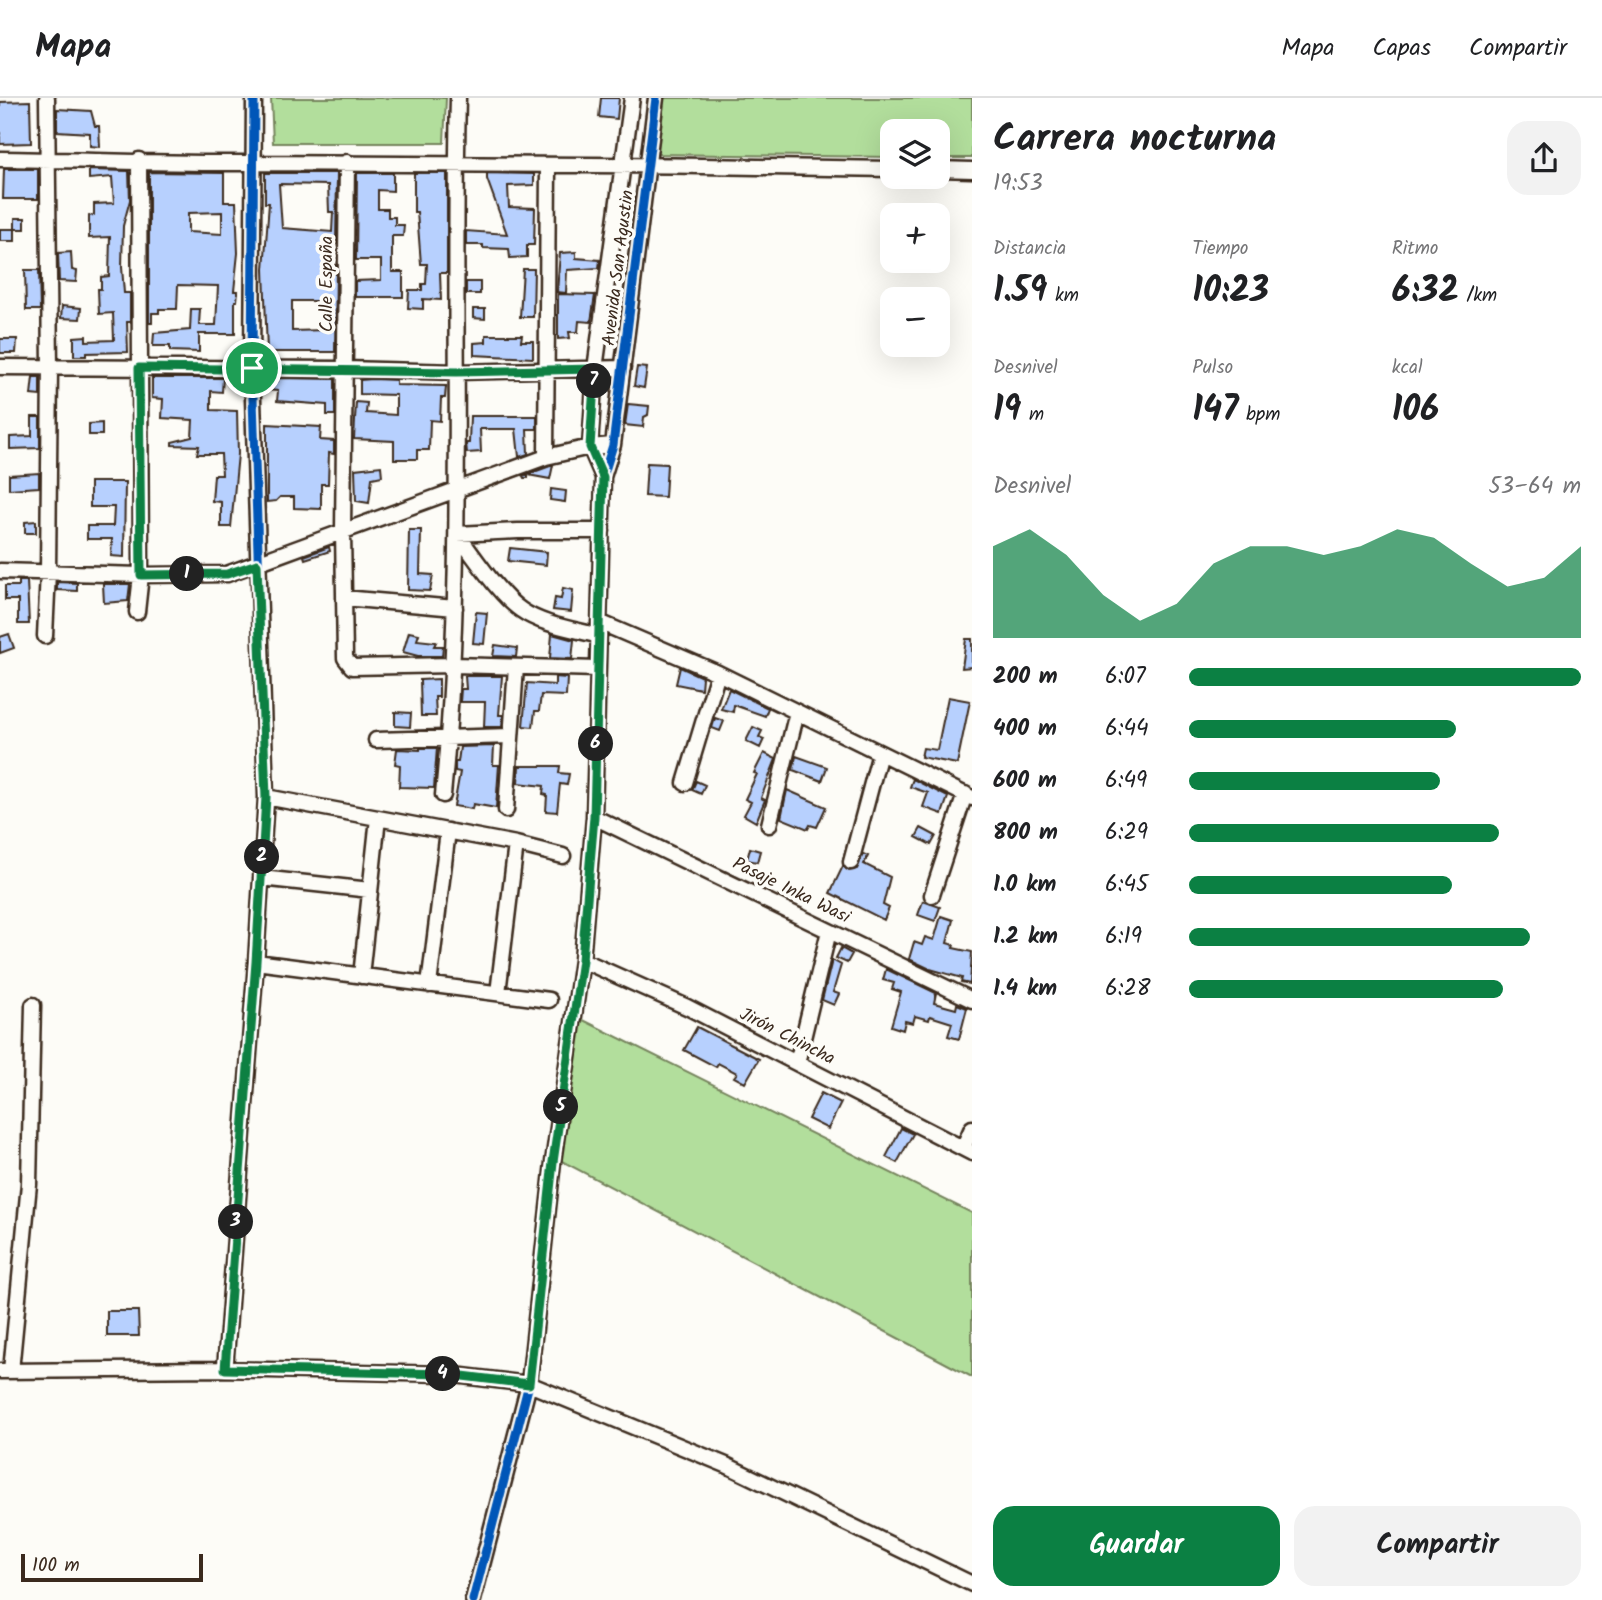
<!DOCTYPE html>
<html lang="es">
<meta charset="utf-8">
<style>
:root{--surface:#fff;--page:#f2f2f2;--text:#202124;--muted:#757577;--line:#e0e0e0;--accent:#0b8043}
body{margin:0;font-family:Kalam,sans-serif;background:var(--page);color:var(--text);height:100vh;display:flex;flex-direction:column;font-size:26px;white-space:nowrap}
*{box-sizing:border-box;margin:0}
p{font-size:23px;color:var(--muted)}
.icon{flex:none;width:38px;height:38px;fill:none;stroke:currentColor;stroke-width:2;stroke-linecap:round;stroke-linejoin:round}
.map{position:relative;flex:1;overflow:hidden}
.sheet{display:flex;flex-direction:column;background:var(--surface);width:630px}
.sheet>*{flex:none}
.fabs{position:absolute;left:880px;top:21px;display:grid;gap:14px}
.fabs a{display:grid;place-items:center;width:70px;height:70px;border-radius:14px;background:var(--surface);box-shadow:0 7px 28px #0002;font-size:35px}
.scale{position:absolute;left:21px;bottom:18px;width:182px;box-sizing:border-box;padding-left:7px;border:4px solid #3b2a1e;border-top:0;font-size:19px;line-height:24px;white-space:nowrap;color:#3b2a1e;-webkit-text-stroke:5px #fdfcf7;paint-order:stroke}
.pin{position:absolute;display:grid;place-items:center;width:60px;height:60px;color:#fff;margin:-30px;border:4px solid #fff;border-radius:50%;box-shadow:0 2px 7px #0007}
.km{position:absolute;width:35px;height:35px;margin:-18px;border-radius:50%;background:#222;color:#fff;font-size:19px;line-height:35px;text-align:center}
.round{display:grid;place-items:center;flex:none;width:74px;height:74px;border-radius:21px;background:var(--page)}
.head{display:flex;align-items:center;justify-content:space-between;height:119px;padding:0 21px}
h1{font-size:38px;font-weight:600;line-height:52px}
.stats{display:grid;grid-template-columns:repeat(3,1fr);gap:10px;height:119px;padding:7px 21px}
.stats div{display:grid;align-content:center}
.stats b{font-size:35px;font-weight:600}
.stats small{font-size:19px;font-weight:400}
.stats p{font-size:19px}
.chart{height:196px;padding:14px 21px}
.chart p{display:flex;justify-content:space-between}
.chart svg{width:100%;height:126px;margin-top:7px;fill:var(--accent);opacity:.7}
.cta{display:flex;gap:14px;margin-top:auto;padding:14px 21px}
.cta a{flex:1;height:80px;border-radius:21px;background:var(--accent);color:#fff;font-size:28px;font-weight:600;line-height:80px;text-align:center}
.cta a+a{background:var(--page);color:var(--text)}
ul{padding:0 21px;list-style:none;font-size:23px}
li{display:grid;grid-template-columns:112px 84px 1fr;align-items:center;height:52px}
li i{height:18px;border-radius:9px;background:var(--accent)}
header{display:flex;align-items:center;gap:42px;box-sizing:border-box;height:98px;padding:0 35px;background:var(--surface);border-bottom:2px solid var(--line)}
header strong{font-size:33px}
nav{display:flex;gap:38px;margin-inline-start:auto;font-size:24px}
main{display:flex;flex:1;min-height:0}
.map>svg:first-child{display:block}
.green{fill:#b2de9c;stroke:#76845d;stroke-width:2}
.building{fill:#b7d0fe;stroke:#3b2a1e;stroke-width:2;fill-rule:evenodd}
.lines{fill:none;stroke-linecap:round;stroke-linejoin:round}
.minor-casing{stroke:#3b2a1e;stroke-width:19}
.minor{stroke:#fdfcf7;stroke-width:14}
.cycleway-casing{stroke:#fdfcf7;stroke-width:13}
.cycleway{stroke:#0057b8;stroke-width:9}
.route-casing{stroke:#fff;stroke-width:14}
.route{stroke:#0b8043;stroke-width:9}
.labels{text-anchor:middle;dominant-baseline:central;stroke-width:7;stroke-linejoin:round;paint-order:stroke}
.street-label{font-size:18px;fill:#3b2a1e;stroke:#fdfcf7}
</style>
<header>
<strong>Mapa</strong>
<nav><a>Mapa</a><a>Capas</a><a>Compartir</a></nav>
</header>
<main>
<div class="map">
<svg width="972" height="1502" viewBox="0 0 972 1502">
<rect width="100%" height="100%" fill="#fdfcf7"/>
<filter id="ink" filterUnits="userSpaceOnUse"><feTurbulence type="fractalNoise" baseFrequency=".0143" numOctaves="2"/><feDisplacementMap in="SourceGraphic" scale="14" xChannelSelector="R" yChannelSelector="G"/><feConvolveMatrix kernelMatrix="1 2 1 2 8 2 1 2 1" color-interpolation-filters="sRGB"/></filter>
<g filter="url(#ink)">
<path class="green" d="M271,0h175l-2,45h-171z
M661,0h311v60h-34v-27h-46v26l-241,-3z
M573,917l399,198v164l-418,-220z"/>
<path class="building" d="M601,0h18l-2,21 -18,-2z
M30,3l1,42 -31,1v-42z
M57,11l34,2 4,15h4l1,21 -10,-1v-13l-33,-2z
M4,71h34v30h-35z
M89,72l40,1 1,29 -7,26 -1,41 2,26h6v29h-3l1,30 -42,1v3h-12v-19l12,-1v5l28,-1 -1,-27 -14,1 -1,-25h3v-12l8,-1 1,-39 -21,1v-22l5,-1v-11l20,-1 -2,-26 -23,2z
M149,74l75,1v29h12l2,51 -4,38h4l-1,10h-2v33h-36v18l-29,-1v-5h-17l1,-13 36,-3 1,-21h9l-1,16h17l2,-39 -40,-1 -1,24h-18v4h-7v10h-3zM222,114v22l-34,-2v-19z
M265,75h72l-1,71h-8l-1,21h9l-1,87h-68l-3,-83 5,-66h-4zM279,86l49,1 1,27h4l-1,20 -50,-4zM292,203h34v29l-34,1z
M357,75h36v18l-15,-1v19h10v8h7v8h9l-1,11h-11v36h11v25h-48v-16l26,-1v-20h-25z
M414,75h33v100h-7l1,27 -18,-1v10l-15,-1 1,-18h13v-6h4l1,-20h-6l-4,-52h-3z
M487,75l47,1v11l-26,1 1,21 26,1 -1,37h-7v12l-17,1 -1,-9 -26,-1v-3h-17v-14l41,3 -20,-55z
M15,120h10v11h-10z
M0,131h15v12h-15z
M71,154l1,18 5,1 -1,11 -17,-1 -1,-28z
M576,154v6l24,2 -1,8 -32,2 -1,23 -9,-1 3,-39z
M523,171h11l-1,48h-13z
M25,172h14l1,40h-14z
M466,184h14v12h-14z
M558,196l37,1 -4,27 -12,-1 -1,11h-9l1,6 -12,1z
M62,208l19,2 -1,11 -19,-1z
M473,211h12v10l-12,-1z
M486,237h36l-1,6h12v17l-59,-3v-12l12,-1z
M0,241h17l-1,14h-16z
M637,269l10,1 -3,20 -10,-2z
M33,279h7v19l-9,-1z
M152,280h71l-1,14 -11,-1v19l26,1 1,43 -7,73h-10v-25l-9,-1 2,-26h8l-1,-21h-24l2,-8 -27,-1v-3l20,-5 1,-17 -31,-2 1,-19 -11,-1z
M278,280l57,1v36h-8v-10l-50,-4 1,-10 -12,-1v-9h12z
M373,281l23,1v5l50,1 -1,12h-4l-1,23 -10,-1 -1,30h-12v9h-23v-18l-40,-2 2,-37 11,1 -1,10 30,2v-20l-36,-1v-14z
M628,306l21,2 -1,9 -4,2 -1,10 -18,-2z
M470,318h67v13h-10l1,25 -9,3 -3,-28h-36l1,23 -14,1 -1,-10h3z
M32,319h8v31l-30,1v-12l22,-1z
M102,325v12h-13v-11z
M267,326l54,3 -1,13 14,1v13l-5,-1 -1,31h-7v25l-27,-1v-11h-14l-4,4 -9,1z
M647,365l20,1 -2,33 -20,-1z
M553,367l-3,14 -22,-4v3h-4l-1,-2z
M381,368l1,10 -10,2 -3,25 -13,-2 -1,-32z
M39,375v14l-30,2v-14z
M90,384h35l-1,75 -13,-1 1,-17h-25v-13h26l1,-19h-24z
M551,391l15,2 -1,11 -15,-2z
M36,423v12h-11v-11z
M409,432h12l-1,44 13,1 -3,16 -22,-1z
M329,449l1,4 -25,8 -1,-3z
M510,450l37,4 -1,13 -38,-4z
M19,483h8l2,43h-11v-24h-13v-14h14z
M57,484l20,1v8l-20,-1z
M103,486h27l-2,17 -24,2z
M563,490l10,2 -2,22 -18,-2 2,-12 6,1z
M476,514l11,1 -3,31 -11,-1z
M409,534l10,2 -2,6 19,2 -2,4h9l-1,10h-24l-15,-4z
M9,536l5,14 -14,5v-16z
M552,536l22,6 -2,19 -22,-1z
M966,541h6v28l-10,1z
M495,547l22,3 -1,9 -23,-1z
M680,569l22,10 -1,12 -25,-5z
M465,578h37l-3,39h4l-1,12h-18l1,-25h-25l1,-13h5z
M555,579l12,1 -1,18 -25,-1 -2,16h-4l-2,16 -10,-1 4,-43 28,2z
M439,581v18h-4l1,19h-15l-1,-36z
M729,591l39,19 -3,8 -31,-11 -1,7 -12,-3z
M948,599l22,4 -13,63 -36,-7 2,-9 14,2z
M395,614l16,1 -1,14 -15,-1z
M715,620l9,3 -4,10 -8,-3z
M753,629l9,4 -3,6 5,2 -4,9 -14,-7z
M494,648l-1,19h6l-3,43 -23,-4 -1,5 -18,-3 6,-34 -5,-1v-9h3l2,-15z
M420,650h17l-3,40 -35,-1 1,-22 -5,-1 2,-15 23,1z
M764,655l12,6 -15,39 4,2 -9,22 -12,-7 7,-13 -6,-3 12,-25 -3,-1z
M796,658l31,11 -5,14 -29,-11z
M519,668h41l-1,7 10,1 -2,11 -7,-1 -3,28 -11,-1 1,-16 -4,-1 1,-8 -26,-3z
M913,681l35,18 -6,17 -19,-7 5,-14 -18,-6z
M696,683l9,4 -4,9 -9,-4z
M787,692l39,17 -9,20 -7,-2 -2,4 -27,-11z
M921,730l15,8 -5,9 -15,-8z
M750,750l10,3 -3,11 -10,-2z
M863,756l5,2 -4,8 26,13 -7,28 6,3 -5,12 -54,-27 13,-27 6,5 8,-2z
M923,803l17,6 -5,14 -17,-6z
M941,818l12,4 -6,23 7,2 -1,3 19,4 -2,32 -9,-2 1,-4 -32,-9 -21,-10 5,-17 8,3 3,-8 9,3z
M841,850l11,6 -5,9 -11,-5z
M832,862l9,5 -8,27 6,2 -5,11 -12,-5z
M886,871l50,24 -2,10 22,6 1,-5 10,4 -8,31 -11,-3 4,-13 -22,-7 -1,4 -14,-4 -2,7 -8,-2 -2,9 -12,-4 10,-34 -9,-3 2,-6 -11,-3z
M697,929l62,32 -14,24 -11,-6 3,-4 -19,-10 -2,4 -32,-17z
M821,995l20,10 -13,26 -20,-10z
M901,1030l12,6 -16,29 -11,-6z
M107,1213h31l1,25h-32z"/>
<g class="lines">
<defs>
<path id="minor" d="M0,61c84,1 169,5 253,4 214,0 426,2 639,6
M347,64l-4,369 2,127 7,9 101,-2 145,4
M938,71l34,1
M0,269l346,2 111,3 166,-4
M546,359l2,-291
M603,379l-13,-30 5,-78 37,-271
M0,473l141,4 86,-1 319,-117 44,-10 23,-2
M344,500l111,10
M137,514l4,-37 -2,-415
M599,524l119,51 254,125
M45,538l3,-64 2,-205 -3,-269
M599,538c-25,-7 -57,-11 -78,-26 -22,-15 -47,-54 -64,-76l61,-3h84
M376,642l135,-4
M685,685l33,-110
M443,697c23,-232 9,-464 15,-697
M266,699l250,47 47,12
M506,712l10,-143
M594,719l378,183
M769,727l28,-113
M851,764l29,-109
M261,780l109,12
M932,797l33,-101
M582,862l105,47 285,146
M256,864l293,38
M361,878l17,-158
M429,887l19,-154
M498,895l18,-149
M797,965l32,-132
M963,1050l9,-20
M225,1271l31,-407 10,-165 -14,-429 2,-270
M0,1273l219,-2 227,5 83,10 197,81 246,119
M11,1273l18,-187 4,-179
M473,1502l56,-216 24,-222 29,-202 12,-143 9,-340 10,-32 43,-347"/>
</defs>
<use href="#minor" class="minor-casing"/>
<use href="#minor" class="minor"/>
<defs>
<path id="cycleway" d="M225,1271l31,-407 10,-165 -14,-429 2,-270
M473,1502l56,-216 24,-222 29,-202 12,-143 9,-340 10,-32 43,-347"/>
</defs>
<use href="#cycleway" class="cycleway-casing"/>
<use href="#cycleway" class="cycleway"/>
</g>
</g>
<g class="lines" filter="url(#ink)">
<defs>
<path id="route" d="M139,270l318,4 138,-3 -5,78 13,30 -9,340 -4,46 -8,97 -29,202 -24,222 -83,-10 -221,-5 31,-407 10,-165 -9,-233 -30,10 -86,1z"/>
</defs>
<use href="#route" class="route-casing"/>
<use href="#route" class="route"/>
</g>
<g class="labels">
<g class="street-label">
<text transform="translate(619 170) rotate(-83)">Avenida San Agustin</text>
<text transform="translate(327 186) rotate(-90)">Calle España</text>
<text transform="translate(791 793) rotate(26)">Pasaje Inka Wasi</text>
<text transform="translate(787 939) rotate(27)">Jirón Chincha</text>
</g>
</g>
</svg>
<div class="fabs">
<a><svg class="icon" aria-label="layers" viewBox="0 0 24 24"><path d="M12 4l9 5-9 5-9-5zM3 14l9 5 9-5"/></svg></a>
<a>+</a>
<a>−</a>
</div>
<div class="scale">100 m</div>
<div class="pin" style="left:252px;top:270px;background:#1e9e55"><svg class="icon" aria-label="arrive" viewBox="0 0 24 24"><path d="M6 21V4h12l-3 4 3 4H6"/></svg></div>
<b class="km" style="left:187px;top:476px">1</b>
<b class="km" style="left:262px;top:759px">2</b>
<b class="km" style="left:236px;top:1124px">3</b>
<b class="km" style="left:443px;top:1276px">4</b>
<b class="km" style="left:561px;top:1009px">5</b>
<b class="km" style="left:596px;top:646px">6</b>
<b class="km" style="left:594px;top:283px">7</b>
</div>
<section class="sheet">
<div class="head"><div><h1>Carrera nocturna</h1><p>19:53</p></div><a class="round"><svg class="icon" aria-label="share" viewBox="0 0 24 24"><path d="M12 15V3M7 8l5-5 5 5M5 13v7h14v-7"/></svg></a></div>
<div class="stats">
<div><p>Distancia</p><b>1.59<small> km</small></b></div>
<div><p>Tiempo</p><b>10:23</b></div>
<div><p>Ritmo</p><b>6:32<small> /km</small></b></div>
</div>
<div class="stats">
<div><p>Desnivel</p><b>19<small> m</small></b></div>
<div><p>Pulso</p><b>147<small> bpm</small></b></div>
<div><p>kcal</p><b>106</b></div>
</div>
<div class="chart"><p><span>Desnivel</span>53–64 m</p>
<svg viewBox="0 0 160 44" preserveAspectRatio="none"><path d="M0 44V12L10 6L20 15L30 29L40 38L50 32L60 18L70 12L80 12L90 15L100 12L110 6L120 9L130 18L140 26L150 23L160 12V44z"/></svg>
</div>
<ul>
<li><b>200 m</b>6:07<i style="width:100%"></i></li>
<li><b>400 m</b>6:44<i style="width:68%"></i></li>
<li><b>600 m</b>6:49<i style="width:64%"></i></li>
<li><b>800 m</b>6:29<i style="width:79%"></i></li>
<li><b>1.0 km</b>6:45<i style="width:67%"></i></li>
<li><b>1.2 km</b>6:19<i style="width:87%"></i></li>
<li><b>1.4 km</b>6:28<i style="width:80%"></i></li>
</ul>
<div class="cta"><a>Guardar</a><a>Compartir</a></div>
</section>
</main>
